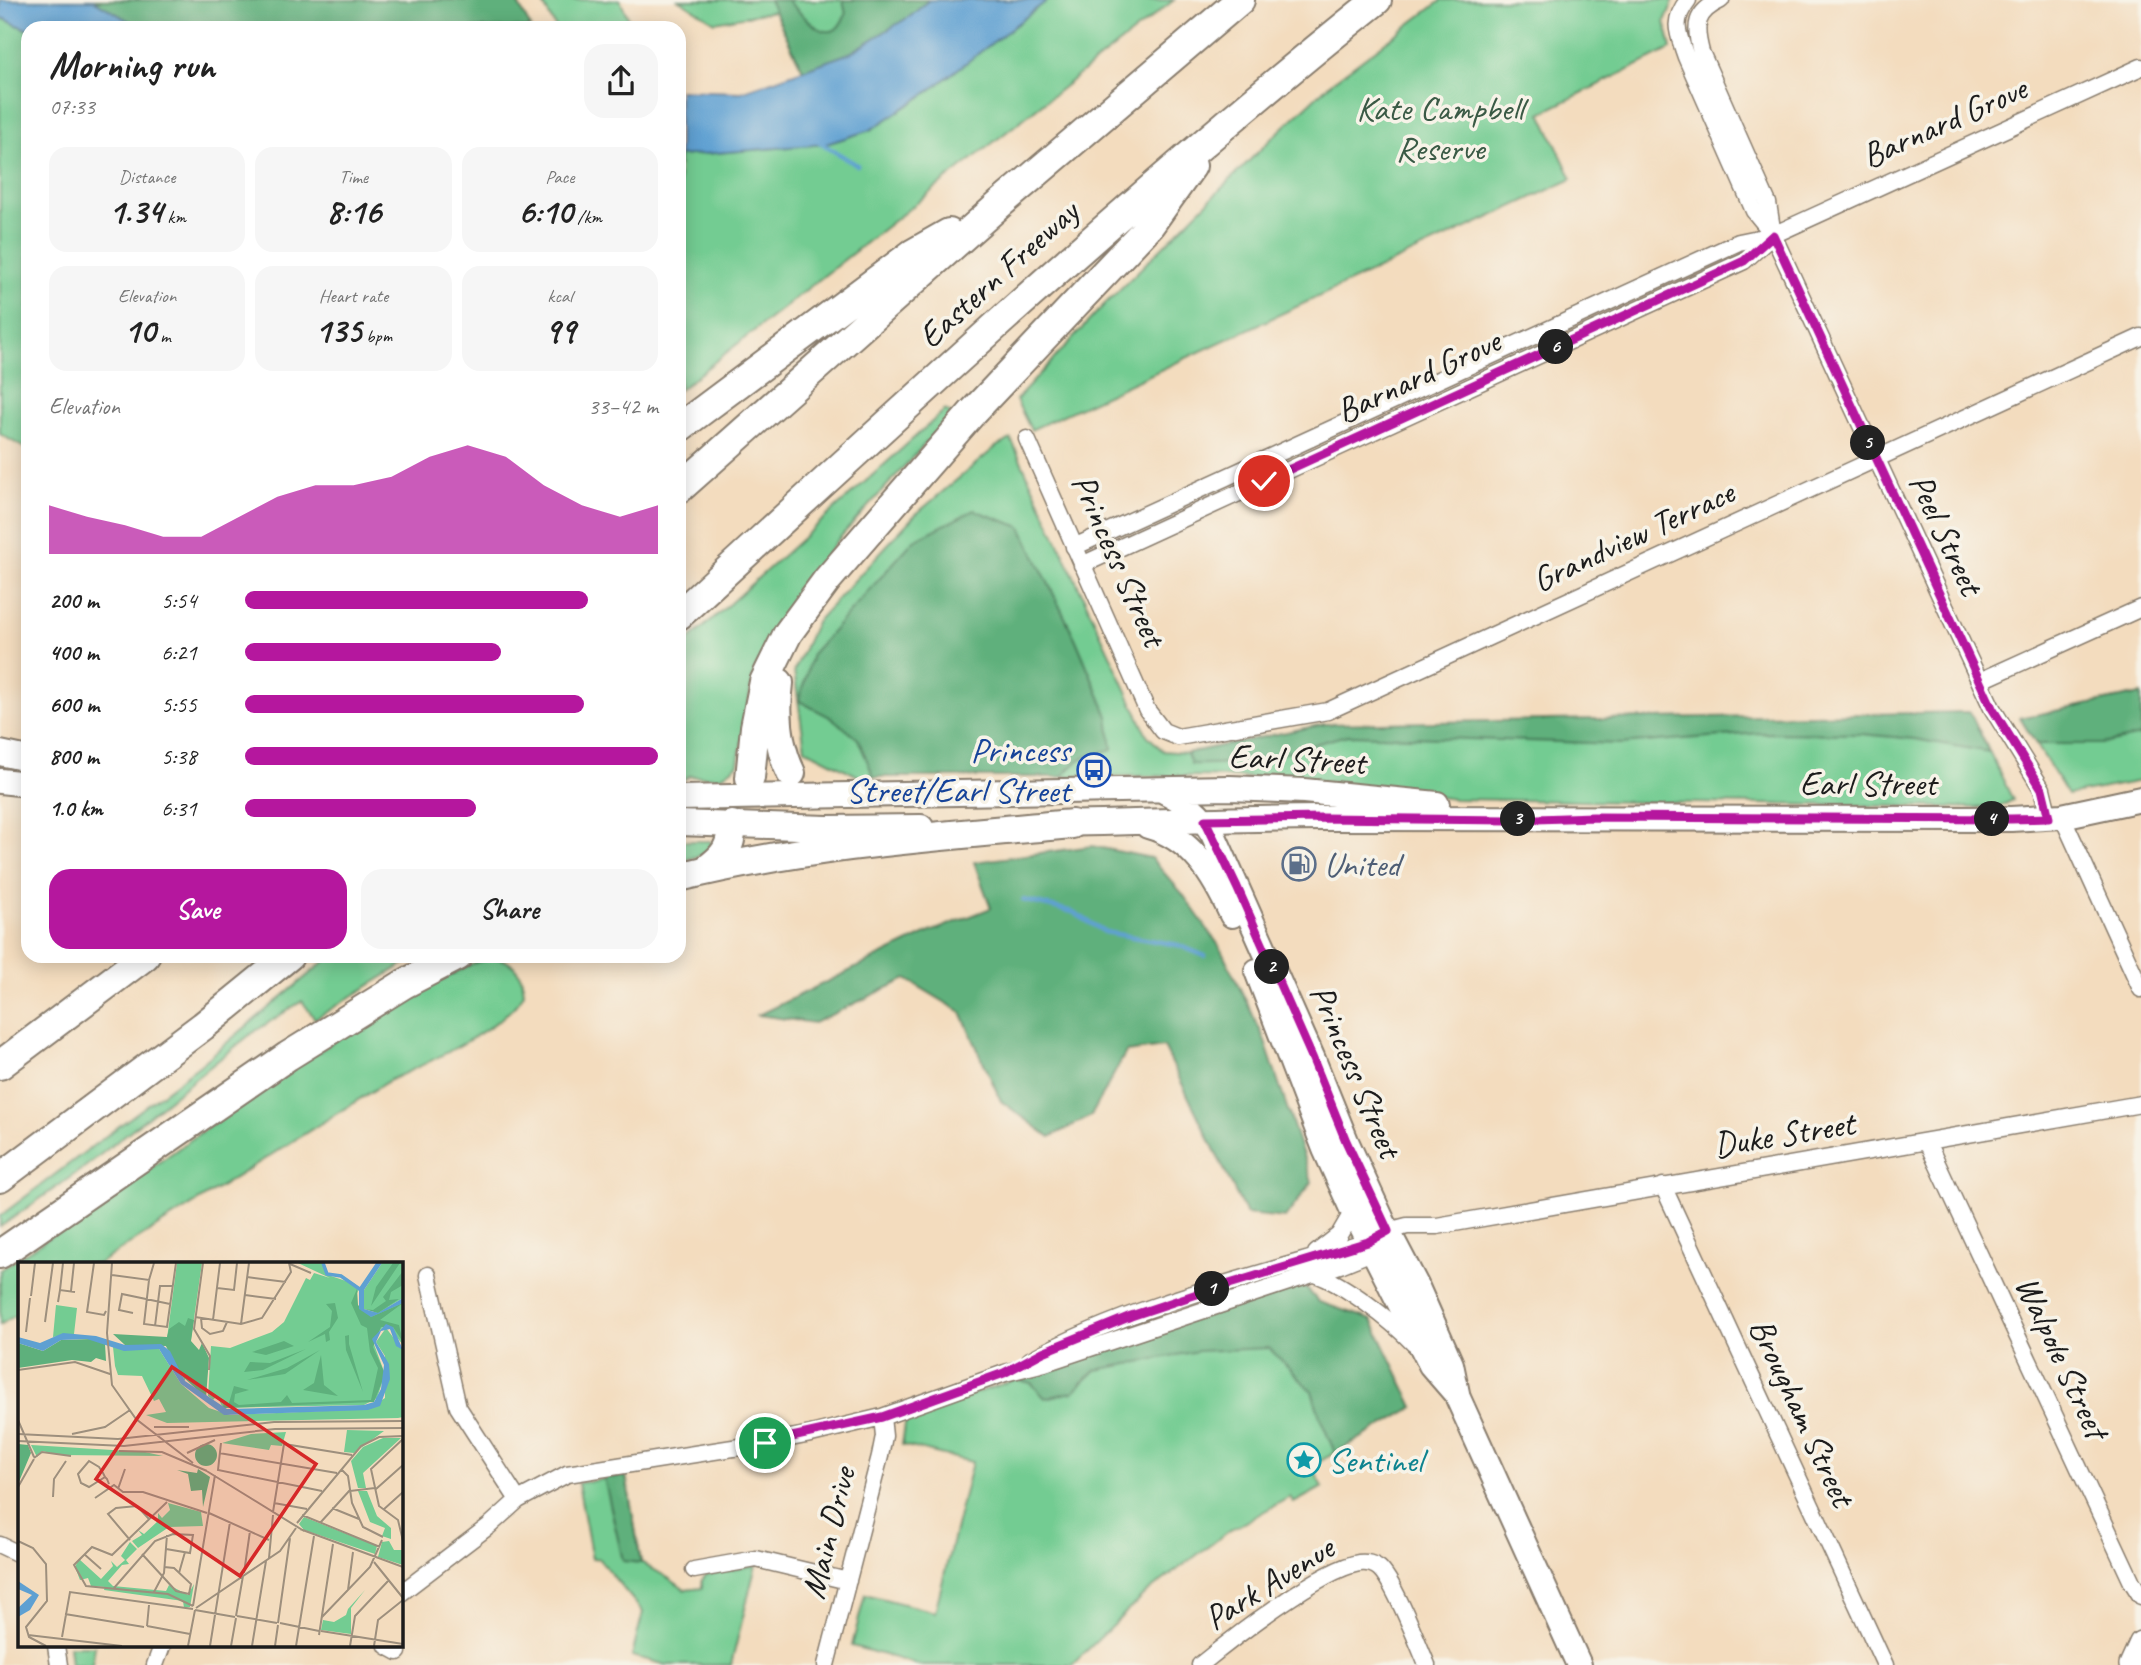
<!DOCTYPE html>
<meta charset="utf-8">
<style>
:root{--surface:#fff;--page:#f6f6f6;--text:#222;--muted:#767676;--accent:#b5179e}
body{margin:0;font-family:Caveat,sans-serif;background:var(--page);color:var(--text);height:100vh;display:flex;flex-direction:column;font-size:26px;white-space:nowrap}
*{box-sizing:border-box;margin:0}
p{font-size:23px;color:var(--muted)}
.icon{flex:none;width:38px;height:38px;fill:none;stroke:currentColor;stroke-width:2;stroke-linecap:round;stroke-linejoin:round}
.map{position:relative;flex:1;overflow:hidden}
.side{position:absolute;left:21px;top:21px;width:665px;height:942px;display:flex;flex-direction:column;background:var(--surface);border-radius:21px;box-shadow:0 4px 18px #0003}
.side>*{flex:none}
.pin{position:absolute;display:grid;place-items:center;width:60px;height:60px;color:#fff;margin:-30px;border:4px solid #fff;border-radius:50%;box-shadow:0 2px 7px #0007}
.km{position:absolute;width:35px;height:35px;margin:-18px;border-radius:50%;background:#222;color:#fff;font-size:19px;line-height:35px;text-align:center}
.round{display:grid;place-items:center;flex:none;width:74px;height:74px;border-radius:21px;background:var(--page)}
.headline{display:flex;align-items:center;justify-content:space-between;height:119px;padding:0 28px}
h1{font-size:38px;font-weight:700;line-height:52px}
.metrics{display:grid;grid-template-columns:repeat(3,1fr);gap:10px;height:119px;padding:7px 28px}
.metrics div{display:grid;align-content:center;border-radius:18px;background:var(--page);text-align:center}
.metrics b{font-size:35px;font-weight:700}
.metrics small{font-size:19px;font-weight:400}
.metrics p{font-size:19px}
.chart{height:196px;padding:14px 28px}
.chart p{display:flex;justify-content:space-between}
.chart svg{width:100%;height:126px;margin-top:7px;fill:var(--accent);opacity:.7}
.button{display:flex;gap:14px;margin-top:auto;padding:14px 28px}
.button a{flex:1;height:80px;border-radius:21px;background:var(--accent);color:#fff;font-size:28px;font-weight:700;line-height:80px;text-align:center}
.button a+a{background:var(--page);color:var(--text)}
ul{padding:0 28px;list-style:none;font-size:23px}
li{display:grid;grid-template-columns:112px 84px 1fr;align-items:center;height:52px}
li i{height:18px;border-radius:9px;background:var(--accent)}
.map>svg:first-child{display:block}
.green{fill:#73cc92;stroke:#487457;stroke-width:2}
.forest{fill:#5eb07c;stroke:#3d664c;stroke-width:2}
.water{fill:#5ea0d2;stroke:#3d5e77;stroke-width:2}
.lines{fill:none;stroke-linecap:round;stroke-linejoin:round}
.stream{stroke:#5ea0d2;stroke-width:4.5}
.street-casing{stroke:#887c6d;stroke-width:19}
.secondary-casing{stroke:#887c6d;stroke-width:26}
.primary-casing{stroke:#887c6d;stroke-width:28}
.highway-casing{stroke:#887c6d;stroke-width:32}
.street{stroke:#fff;stroke-width:16}
.secondary{stroke:#fff;stroke-width:23}
.primary{stroke:#fff;stroke-width:24}
.highway{stroke:#fff;stroke-width:28}
.route-casing{stroke:#fff;stroke-width:14}
.route{stroke:#b5179e;stroke-width:9}
.labels{text-anchor:middle;dominant-baseline:central;stroke-width:7;stroke-linejoin:round;paint-order:stroke}
.park-label{font-size:35px;fill:#3a5a45;stroke:#f7f3e8}
.street-label{font-size:35px;fill:#1c1c1c;stroke:#f7f3e8}
.transit-label{font-size:35px;fill:#164399;stroke:#f7f3e8;text-anchor:end}
.service-label{font-size:35px;fill:#4e5e75;stroke:#f7f3e8;text-anchor:start}
.culture-label{font-size:35px;fill:#0d838f;stroke:#f7f3e8;text-anchor:start}
.inset-river{fill:none;stroke:#5ea0d2;stroke-width:3.5}
.inset-road{fill:none;stroke:#9d8f7d;stroke-width:2}
.view{fill:#d62828;fill-opacity:0.15;stroke:#d62828;stroke-width:3.5}
.inset-edge{fill:none;stroke:#1c1c1c;stroke-width:3.5}
</style>
<div class="map">
<svg width="2141" height="1665" viewBox="0 0 2141 1665">
<rect width="100%" height="100%" fill="#f7f3e8"/>
<filter id="ink" filterUnits="userSpaceOnUse"><feTurbulence type="fractalNoise" baseFrequency=".0143" numOctaves="2"/><feDisplacementMap in="SourceGraphic" scale="14" xChannelSelector="R" yChannelSelector="G"/><feConvolveMatrix kernelMatrix="1 2 1 2 8 2 1 2 1" color-interpolation-filters="sRGB"/></filter>
<filter id="wash" filterUnits="userSpaceOnUse"><feTurbulence type="fractalNoise" baseFrequency=".00686" numOctaves="4" result="noise"/><feDisplacementMap in="SourceGraphic" scale="28" xChannelSelector="R" yChannelSelector="G"/><feGaussianBlur stdDeviation="1.57" result="paint"/><feColorMatrix in="noise" values="0 0 0 0 0 0 0 0 0 0 0 0 0 0 0 0 0 1.4 0 .05"/><feComposite in="paint" operator="in"/></filter>
<g filter="url(#wash)">
<rect width="100%" height="100%" fill="#f3dcbe"/>
<path class="green" d="M541,0h79l13,28h-77z
M679,0h250l-126,70 -29,-59 -59,11z
M1048,0h126l-495,390v-234l147,-12 44,-14 54,-35z
M1442,0h232l-9,21 6,28 -130,64 31,66 -541,251 -15,-30 85,-92 170,-169 61,-57z
M0,17l28,13v420l-28,-16z
M945,410l7,4 -116,128 -36,49 -46,79 -16,94 -17,13 -32,-1 -10,7v-134z
M1011,439l136,296 16,16 24,2 138,-29 404,1 241,-13 43,88 -16,8 -544,-9 -147,-20 -112,-3 -334,1 -55,-28 -11,-78 22,-49 99,-107 82,-69z
M2141,694v87l-73,14 -48,-77z
M679,841h31l4,6 -9,7 -26,8z
M331,956h92l-17,7 -91,56 -13,-18 -51,33 -166,133 -85,60v-11l200,-151z
M491,957c21,2 32,14 33,36 -16,33 -100,72 -134,87l-292,184h-79v49l-19,12v-55l119,-79 145,-104 106,-69 97,-52z
M1300,1282l19,20 53,18 42,87 -102,59 11,21 -29,16 -4,-6 -61,34 -83,62 -74,72h-152l-68,-19 13,-52 70,18 37,-150 -70,-17 4,-28z
M626,1476l15,86 29,17 15,11 17,-2v-8l4,-5 50,-10 -25,100h-64l-35,-9 11,-44 -45,-54 -6,1 -14,-76z
M69,1646h26l-3,19h-21z"/>
<path class="forest" d="M93,0h423l15,28h-378l-22,-6z
M769,0h18c10,9 35,40 49,29 4,-3 7,-10 10,-14l-3,-15h86l-17,15 -62,38 -47,17z
M974,510l47,17 55,113 32,76 4,33 -32,10 -19,18h-187l-16,-38 -26,-21 -33,-17 13,-47 102,-114z
M2141,694v42l-39,8h-66l-16,-26z
M1970,712l19,40 -75,-13 -53,-5 -100,-1 -141,11 -271,-9c-25,5 -50,15 -75,21 -27,6 -56,9 -83,8l-4,-11 138,-29z
M1092,846l59,12 31,35 38,54 43,89 49,146 -27,36 -39,-4 -82,-167 -38,5 -35,64 -41,21 -49,-36 -40,-89 -55,-33 -92,44 -56,-8 170,-82 63,-25 -17,-46z
M1300,1282l19,20 53,18 42,87 -79,46 -14,-33 -9,-29 -43,-43 -71,3 -102,19 -23,22 -28,6 -14,-15 -12,-3z
M626,1476l15,87 -18,-2 -19,-83z"/>
<path class="water" d="M0,0h93l38,22 22,6h-125v2l-28,-13z
M929,0h119l-124,95 -54,35 -44,14 -147,12v-66l62,2 109,-39 62,-38z"/>
<g class="lines">
<path class="stream" d="M819,142l38,23
M1023,900l50,12 32,20 73,13 27,11"/>
</g>
</g>
<g filter="url(#ink)">
<g class="lines">
<defs>
<path id="street" d="M1688,0c-17,22 -10,33 -2,57l68,154 18,22
M1721,0c-26,12 -27,26 -20,52l67,151 5,32 219,473 50,81 7,29
M1027,439l120,271 16,21 15,6 150,-26 813,-374
M1074,547l665,-305 34,-7 368,-168
M1082,565l662,-304 28,-25
M1980,681l161,-73
M2062,816l79,173
M1927,1142l205,440 9,14
M1663,1186l222,479
M1388,1231l19,-5h30l704,-122
M1316,1253l23,-18 14,-24
M1315,1274c30,10 77,47 99,70
M428,1275l30,132 60,93
M1030,1360c100,-55 229,-85 338,-118
M0,1545l19,9
M694,1570l62,-11 92,22
M401,1593l88,-67 29,-26 49,-26 198,-31 46,-9 71,-17 123,-44 40,-10 295,-98 32,-13
M56,1646l3,19
M387,1646l11,6
M155,1665l7,-19
M826,1665l54,-209 4,-20 -2,-19
M1200,1665c32,-26 121,-96 159,-102 7,-1 15,1 20,5 15,13 39,76 48,97"/>
<path id="secondary" d="M2131,1665l10,-22"/>
<path id="primary" d="M0,753l28,6
M0,781l28,3
M1164,791c22,11 36,22 49,43l99,223 34,84 37,81 33,63 35,79 7,34 121,267
M679,798l551,-10 74,3 133,13
M679,823l148,5 94,-1
M1052,824c90,-1 180,-6 270,-6 230,0 460,0 689,1l51,-3 79,-17
M1148,826c44,12 66,50 84,89
M1257,971l68,178 28,62 78,154 26,30"/>
<path id="highway" d="M679,428l233,-174 37,-21
M679,489l321,-285 240,-204
M679,615c229,-210 455,-421 698,-615
M779,683c-4,32 -2,61 12,90
M750,778l5,-51 9,-45 24,-49 39,-53 146,-168 177,-187 42,-59
M706,870c19,-14 25,-22 26,-45
M679,877c129,-32 262,-41 393,-53
M0,1065l145,-109
M0,1178l203,-152 86,-70
M0,1254l288,-198 116,-72 54,-28"/>
</defs>
<use href="#street" class="street-casing"/>
<use href="#secondary" class="secondary-casing"/>
<use href="#primary" class="primary-casing"/>
<use href="#highway" class="highway-casing"/>
<use href="#street" class="street"/>
<use href="#secondary" class="secondary"/>
<use href="#primary" class="primary"/>
<use href="#highway" class="highway"/>
</g>
</g>
<g class="lines" filter="url(#ink)">
<defs>
<path id="route" d="M765,1443l117,-26 122,-44 39,-21 88,-36 72,-24 165,-50 20,-11 -42,-90 -34,-84 -75,-170 -32,-67 116,-2 189,2 83,-3 418,2 38,-1 -7,-29 -50,-81 -219,-473 -29,26 -480,220"/>
</defs>
<use href="#route" class="route-casing"/>
<use href="#route" class="route"/>
</g>
<defs>
<symbol id="bus-ring" viewBox="-11 -11 22 22"><circle r="9.5" fill="#f7f3e8" stroke="#1a4fb4" stroke-width="1.5"/><path d="M-5-6H5V4H4V6H2V4H-2V6H-4V4H-5ZM-3.5-4V0h7V-4ZM-3.5 1.2v1.5H-2V1.2ZM2 1.2v1.5H3.5V1.2Z" fill="#1a4fb4"/></symbol>
<symbol id="fuel-ring" viewBox="-11 -11 22 22"><circle r="9.5" fill="#f7f3e8" stroke="#5c6f8a" stroke-width="1.5"/><path d="M-5.5-6h7V0h2V4h1.3V-2.5L3-4.5l.8-.8L6-3V5H2.5V1h-1V6h-7ZM-4.2-4.7v3.2H.2V-4.7Z" fill="#5c6f8a"/></symbol>
<symbol id="sight-ring" viewBox="-11 -11 22 22"><circle r="9.5" fill="#f7f3e8" stroke="#0f9aa8" stroke-width="1.5"/><path d="M0-6L1.8-2.2L6-1.7L2.9 1.2L3.7 5.4L0 3.3L-3.7 5.4L-2.9 1.2L-6-1.7L-1.8-2.2Z" fill="#0f9aa8"/></symbol>
</defs>
<g fill-rule="evenodd">
<use href="#bus-ring" x="1075" y="751" width="38" height="38"/>
<use href="#fuel-ring" x="1280" y="845" width="38" height="38"/>
<use href="#sight-ring" x="1285" y="1441" width="38" height="38"/>
</g>
<g class="labels">
<g class="park-label">
<text x="1440" y="108">Kate Campbell<tspan x="1440" dy="40">Reserve</tspan></text>
</g>
<g class="street-label">
<text transform="translate(1944 122) rotate(-24)">Barnard Grove</text>
<text transform="translate(998 274) rotate(-42)">Eastern Freeway</text>
<text transform="translate(1418 376) rotate(-25)">Barnard Grove</text>
<text transform="translate(1946 534) rotate(65)">Peel Street</text>
<text transform="translate(1633 536) rotate(-25)">Grandview Terrace</text>
<text transform="translate(1119 560) rotate(66)">Princess Street</text>
<text transform="translate(1297 759) rotate(3)">Earl Street</text>
<text x="1868" y="783">Earl Street</text>
<text transform="translate(1356 1071) rotate(67)">Princess Street</text>
<text transform="translate(1784 1134) rotate(-9)">Duke Street</text>
<text transform="translate(2062 1357) rotate(65)">Walpole Street</text>
<text transform="translate(1802 1412) rotate(65)">Brougham Street</text>
<text transform="translate(828 1533) rotate(-76)">Main Drive</text>
<text transform="translate(1269 1583) rotate(-32)">Park Avenue</text>
</g>
<g class="transit-label">
<text x="1070" y="750">Princess<tspan x="1070" dy="40">Street/Earl Street</tspan></text>
</g>
<g class="service-label">
<text x="1324" y="864">United</text>
</g>
<g class="culture-label">
<text x="1328" y="1460">Sentinel</text>
</g>
</g>
<g transform="translate(18 1262)">
<rect width="385" height="385" fill="#f3dcbe"/>
<path d="M159,1h25l-17,118 -19,-35zM280,1h26l4,12 27,9 4,5 -5,11 4,16 45,-13v42l-17,-21 -14,15 13,35 -8,24 -13,7 -141,3 -6,-12 -4,4 -5,-4 3,-50 19,2 42,-16 12,-10 22,-44 4,2 4,-7 16,5zM364,1h21v35l-23,14 -16,-3v-19zM38,43l21,3 -3,26 -21,3zM368,66l17,22v67l-5,1 -231,5 -21,-8 20,-3 -7,-13 -5,2 -12,-25 -24,-1 -3,-9 -2,-19 46,2 22,35 28,24 21,7 138,-6 17,-11v-42l-9,-14zM329,168l37,1 -30,22 -10,-1zM268,170l-4,14 -11,-1 -2,5 -47,-7 29,-9zM365,176h18l-38,35 3,15h-8l-7,-27 12,-14zM13,183l114,7 18,4 -103,-1 -18,-4 -5,6zM340,229h9l10,25 14,12v11l-9,-3 3,-8 -15,-6zM150,241l33,9 2,14 -34,1 -31,21 -6,-7 10,-6 -4,-5 6,4 14,-13v-8l4,5 8,-8zM286,255l73,29 -2,8 -71,-24 -5,-6zM371,279l5,9h9v15l-25,-8 4,-15zM112,280l7,7 -11,11 3,4 -7,1 -14,16 5,5 53,5 3,-6 19,10 6,-11 -4,23 -6,1 -1,-7 -79,-11 1,-3 -14,-1 -3,-8 -8,2 -5,-13 4,-8 22,20 12,-13 -2,-5 6,6 8,-7 -4,-4zM347,328l-14,18v26l-30,-4 2,-10 11,2 12,-7 2,-6z" fill="#73cc92"/>
<path d="M375,1h7l-29,43 5,-19zM385,9v14l-12,7 -2,8 10,-1 -21,14 -14,-4 9,1 13,-9 -3,-4zM339,27l1,16 13,12 32,-14 -23,17 19,5 4,17 -10,-15h-12l-8,20 12,27 -11,28 -151,6 1,-8 4,6 6,-20 15,4 -14,4 -1,8 5,3 42,-3 6,-7 5,8 79,-3 7,-32 -8,-16 -3,-24 -6,-3 -10,-22zM317,41l3,15 -9,14 1,8 -4,2 -1,-8 -17,8 22,-15 2,-16 -6,-7zM170,56l6,2 -3,21 8,9 3,-7 7,15 -3,40 -26,-24 -14,-28 -41,-1 -12,-11 54,3 2,-8 10,-7 6,4zM331,73v9l14,48 -17,-42 -1,-14zM73,77l14,5 1,17 -10,-3 -5,4 -19,-2 -54,8v-25l25,8 18,-11zM266,79l10,5 -28,9 -14,-3zM288,87l-43,21 -19,2 6,-10 20,1zM302,88l-35,24 -38,6 40,-12zM303,93l3,30 14,11 -35,-6 11,-7zM0,182l10,1 3,8 -13,31zM177 193a11 11 0 1 1 22 0a11 11 0 1 1-22 0ZM180,207l12,8 -7,30 -1,-17 -11,1 -3,-17 -11,-4 20,3z" fill="#5eb07c"/>
<path d="M358,1h6l-18,27v19l14,4 25,-15v5l-32,14 -12,-8v-21zM368,62l7,3 10,23 -7,-4 -6,-17 -9,2 -5,11 13,22 1,15 -10,27 -12,4 -144,5 -43,-31 -22,-35 -35,2 -37,-12 -26,1 -18,11 -25,-8v-6l22,6 23,-10 33,3 29,9 36,-1 9,7 15,30 42,28 137,-4 10,-3 7,-13 3,-24 -12,-26zM0,319l21,14 -9,15 -12,7v-9l14,-13 -14,-6z" fill="#5ea0d2"/>
<path class="inset-river" d="M305,1l4,11 14,2 20,14"/>
<path class="inset-road" d="M76,1l-7,49 17,3 2,-4M94,1l-5,70 5,52 24,34 57,44M185,1l-9,66 16,27 -1,14M272,2l21,9M94,13l37,5 5,-17M229,15l39,5M131,18l-5,44 23,3 9,-64M199,26l17,2 3,-27M42,28l3,-27M53,29l3,-28M227,33l31,4M13,34l4,-33M40,40l2,-12 15,2M115,51l-14,-3 3,-16 48,10M177,55l46,7 21,-6 29,-46 -2,-9M183,56l1,10 8,6 13,-3 4,-9M195,58l7,-57M27,60l8,-59M223,62l8,-61M137,64l5,-40h12M8,70l4,-34M0,108l57,-8 35,12M0,158l16,37M136,165h35M0,172l100,5 156,-17 129,-1M54,172l33,-7 25,-17M385,177l-32,30 8,37 19,14 5,21M0,179l106,5 151,-17 128,-1M203,181l-3,27 104,21M101,189l43,1 45,19M169,191l28,-13M201,191l118,20M16,196l8,-6 29,4M323,207l7,7 4,27 11,24 20,10M187,208l99,61M87,215l-16,10 -8,-4 -3,-9 11,-13 10,6 4,6 2,4 2,2 2,5M0,225l16,-28M100,227l7,-20M358,227l27,-24M332,229l25,-3M35,235l1,-18 12,-18M77,236l19,-13 9,7h20l64,21M149,240l-55,53 -20,-8 -18,18 12,21 82,8 25,12M256,241l33,6M314,246l27,11M365,248l20,-18M255,250l11,-68 68,11M191,251l60,27M284,253l78,32M279,261l64,-77 18,-9 24,-1M302,261l30,-33M282,267l103,38M112,278l-22,-26 8,-6 21,-2 12,13M0,279l15,7 13,16 1,37 -21,26 3,10 17,9M66,292l17,15M124,292l34,37 13,3 2,-10 -17,-16 -10,-1M251,296l4,-43M356,300l29,36M161,311l6,-21M226,311l6,-42M96,326l41,-47 18,-7 20,1 -3,18 -24,-4M330,328l5,-38M136,330l10,-19 3,-38M175,344l22,-131M178,346l84,-57 16,-23M177,348l40,7M47,352l79,13M218,354l7,-40M219,354l40,7M304,355l48,-50 12,-27M260,361l12,-85M262,361l39,8M129,364l43,8M129,364l2,-21M303,369l82,13M10,373l94,11M301,373l14,-91M44,375l8,-45 123,17M170,384l7,-36M192,384l20,-124M213,384l5,-28M234,384l14,-85M257,384l3,-21M278,384l18,-110M332,384l5,-30 34,-36M356,384l4,-26 25,-20"/>
<path class="view" d="M154,105l144,97 -76,112 -144,-97z"/>
<rect width="385" height="385" class="inset-edge"/>
</g>
</svg>
<div class="pin" style="left:765px;top:1443px;background:#1e9e55"><svg class="icon" aria-label="arrive" viewBox="0 0 24 24"><path d="M6 21V4h12l-3 4 3 4H6"/></svg></div>
<div class="pin" style="left:1264px;top:481px;background:#d93025"><svg class="icon" aria-label="check" viewBox="0 0 24 24"><path d="M5 12l5 5 9-10"/></svg></div>
<b class="km" style="left:1212px;top:1289px">1</b>
<b class="km" style="left:1272px;top:967px">2</b>
<b class="km" style="left:1518px;top:819px">3</b>
<b class="km" style="left:1992px;top:819px">4</b>
<b class="km" style="left:1868px;top:443px">5</b>
<b class="km" style="left:1556px;top:347px">6</b>
<section class="side">
<div class="headline"><div><h1>Morning run</h1><p>07:33</p></div><a class="round"><svg class="icon" aria-label="share" viewBox="0 0 24 24"><path d="M12 15V3M7 8l5-5 5 5M5 13v7h14v-7"/></svg></a></div>
<div class="metrics">
<div><p>Distance</p><b>1.34<small> km</small></b></div>
<div><p>Time</p><b>8:16</b></div>
<div><p>Pace</p><b>6:10<small> /km</small></b></div>
</div>
<div class="metrics">
<div><p>Elevation</p><b>10<small> m</small></b></div>
<div><p>Heart rate</p><b>135<small> bpm</small></b></div>
<div><p>kcal</p><b>99</b></div>
</div>
<div class="chart"><p><span>Elevation</span>33–42 m</p>
<svg viewBox="0 0 160 44" preserveAspectRatio="none"><path d="M0 44V27L10 31L20 34L30 38L40 38L50 31L60 24L70 20L80 20L90 17L100 10L110 6L120 10L130 20L140 27L150 31L160 27V44z"/></svg>
</div>
<ul>
<li><b>200 m</b>5:54<i style="width:83%"></i></li>
<li><b>400 m</b>6:21<i style="width:62%"></i></li>
<li><b>600 m</b>5:55<i style="width:82%"></i></li>
<li><b>800 m</b>5:38<i style="width:100%"></i></li>
<li><b>1.0 km</b>6:31<i style="width:56%"></i></li>
</ul>
<div class="button"><a>Save</a><a>Share</a></div>
</section>
</div>
